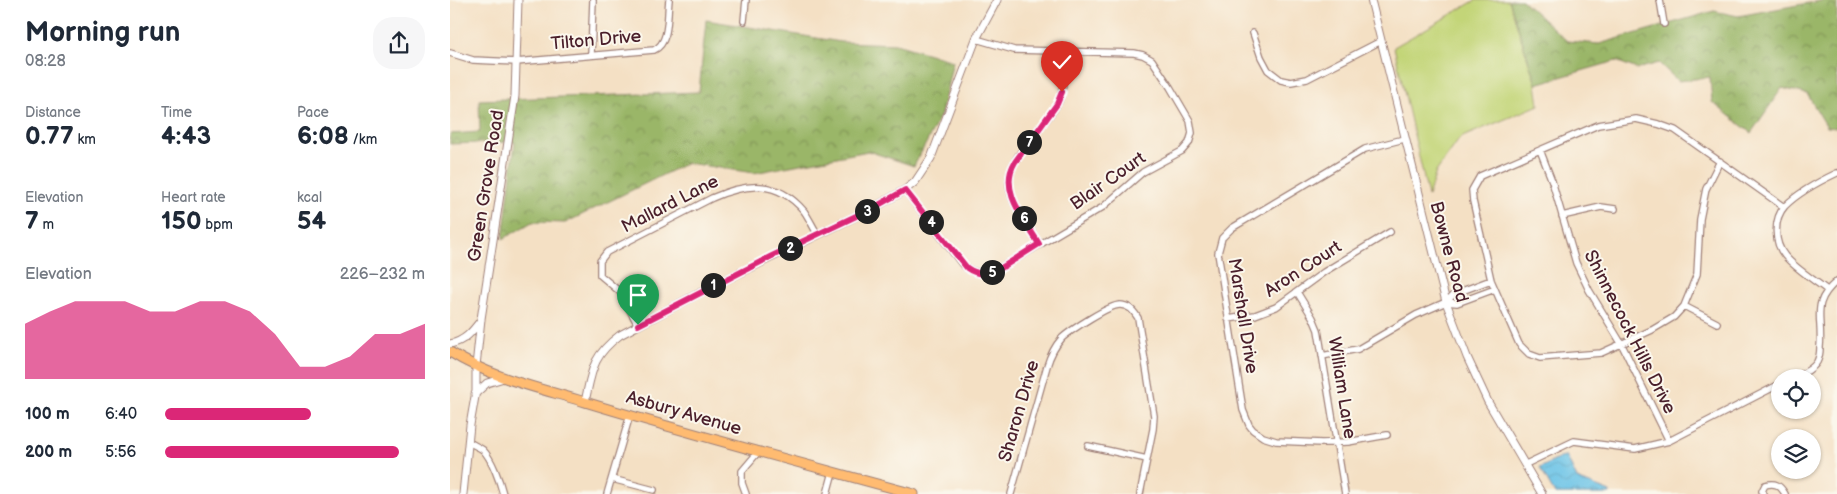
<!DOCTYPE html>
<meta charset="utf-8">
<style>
:root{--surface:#fff;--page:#f6f6f7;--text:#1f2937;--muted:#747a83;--accent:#db2777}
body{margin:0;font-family:"Balsamiq Sans",sans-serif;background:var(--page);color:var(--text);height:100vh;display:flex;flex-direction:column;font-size:19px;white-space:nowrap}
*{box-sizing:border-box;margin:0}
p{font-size:16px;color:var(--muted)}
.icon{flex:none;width:28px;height:28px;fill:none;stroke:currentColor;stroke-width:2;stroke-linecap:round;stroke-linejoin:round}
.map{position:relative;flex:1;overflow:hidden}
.side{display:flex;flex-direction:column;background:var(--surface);width:450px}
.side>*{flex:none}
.buttons{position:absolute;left:1321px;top:369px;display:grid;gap:10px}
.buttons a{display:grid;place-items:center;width:50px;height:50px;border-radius:50%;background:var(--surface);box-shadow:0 1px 4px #0004;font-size:25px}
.pin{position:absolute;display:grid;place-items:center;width:42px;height:42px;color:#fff;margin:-51px -21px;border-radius:50% 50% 50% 0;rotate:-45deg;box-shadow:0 0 5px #0007}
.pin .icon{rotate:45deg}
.km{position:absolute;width:25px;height:25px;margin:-12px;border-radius:50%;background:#222;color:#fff;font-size:14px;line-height:25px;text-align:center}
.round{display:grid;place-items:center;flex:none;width:52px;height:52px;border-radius:20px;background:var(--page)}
.summary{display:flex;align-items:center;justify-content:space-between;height:85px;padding:0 25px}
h1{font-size:28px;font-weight:700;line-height:38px}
.figures{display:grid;grid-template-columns:repeat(3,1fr);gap:8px;height:85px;padding:5px 25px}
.figures div{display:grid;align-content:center}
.figures b{font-size:25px;font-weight:700}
.figures small{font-size:14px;font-weight:400}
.figures p{font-size:14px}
.chart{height:140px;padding:10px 25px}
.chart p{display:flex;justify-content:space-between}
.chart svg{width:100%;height:90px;margin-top:5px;fill:var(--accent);opacity:.7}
ul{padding:0 25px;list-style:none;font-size:16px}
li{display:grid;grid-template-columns:80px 60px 1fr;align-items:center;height:38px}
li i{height:12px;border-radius:6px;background:var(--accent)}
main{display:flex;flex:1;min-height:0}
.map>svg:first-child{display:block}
.green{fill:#c3d578;stroke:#867a52}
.forest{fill:url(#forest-crowns);stroke:#726a4a}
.water{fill:url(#water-waves);stroke:#5a7189}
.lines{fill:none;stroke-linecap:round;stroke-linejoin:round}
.minor-casing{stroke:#9f8078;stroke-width:8}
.tertiary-casing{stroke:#9f8078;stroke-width:9}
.primary-casing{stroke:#9f8078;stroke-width:11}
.minor{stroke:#fff;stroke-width:5.5}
.tertiary{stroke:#fff;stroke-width:7}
.primary{stroke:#ffbb71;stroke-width:9}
.route-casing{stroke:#fff;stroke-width:10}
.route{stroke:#db2777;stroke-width:6}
.labels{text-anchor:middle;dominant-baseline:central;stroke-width:4;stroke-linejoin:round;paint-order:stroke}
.street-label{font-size:18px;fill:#4a1f2b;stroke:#fbf7ec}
</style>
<main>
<section class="side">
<div class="summary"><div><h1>Morning run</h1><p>08:28</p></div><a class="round"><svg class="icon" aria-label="share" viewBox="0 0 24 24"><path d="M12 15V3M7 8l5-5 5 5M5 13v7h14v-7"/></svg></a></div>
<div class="figures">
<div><p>Distance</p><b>0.77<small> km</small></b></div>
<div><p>Time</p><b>4:43</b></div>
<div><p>Pace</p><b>6:08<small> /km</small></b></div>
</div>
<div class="figures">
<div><p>Elevation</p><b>7<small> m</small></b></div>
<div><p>Heart rate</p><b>150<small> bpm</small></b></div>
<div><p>kcal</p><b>54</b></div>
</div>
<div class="chart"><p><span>Elevation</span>226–232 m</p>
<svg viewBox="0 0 160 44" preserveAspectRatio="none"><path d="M0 44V17L10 11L20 6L30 6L40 6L50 11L60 11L70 6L80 6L90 11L100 22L110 38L120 38L130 33L140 22L150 22L160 17V44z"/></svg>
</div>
<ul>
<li><b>100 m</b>6:40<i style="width:56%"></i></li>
<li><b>200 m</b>5:56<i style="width:90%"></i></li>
</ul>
</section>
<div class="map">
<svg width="1387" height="494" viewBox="0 0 1387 494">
<defs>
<pattern id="forest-crowns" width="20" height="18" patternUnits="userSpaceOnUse" patternTransform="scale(1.25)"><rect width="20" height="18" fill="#9ab668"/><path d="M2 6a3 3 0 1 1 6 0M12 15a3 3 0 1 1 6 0" fill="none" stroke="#809356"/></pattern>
<pattern id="water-waves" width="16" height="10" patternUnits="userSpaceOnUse" patternTransform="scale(1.25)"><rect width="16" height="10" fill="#69c3e7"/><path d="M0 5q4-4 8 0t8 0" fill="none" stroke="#5da7c6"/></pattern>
</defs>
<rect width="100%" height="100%" fill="#fbf7ec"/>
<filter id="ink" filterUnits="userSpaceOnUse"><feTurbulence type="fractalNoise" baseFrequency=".02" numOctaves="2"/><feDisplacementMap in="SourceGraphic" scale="10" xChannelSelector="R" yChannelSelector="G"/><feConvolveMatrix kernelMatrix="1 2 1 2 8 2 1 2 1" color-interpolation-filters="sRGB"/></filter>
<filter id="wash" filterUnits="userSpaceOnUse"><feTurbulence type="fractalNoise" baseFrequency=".0096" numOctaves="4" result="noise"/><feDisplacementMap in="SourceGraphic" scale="20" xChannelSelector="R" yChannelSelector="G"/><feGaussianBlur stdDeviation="1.12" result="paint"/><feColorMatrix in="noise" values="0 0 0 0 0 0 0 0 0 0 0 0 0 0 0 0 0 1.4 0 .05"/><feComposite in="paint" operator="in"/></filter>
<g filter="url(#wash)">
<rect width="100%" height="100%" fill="#f4e0c4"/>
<path class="green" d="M1026,0h33l27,84 3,21 -79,33 -24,34 -8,24 -34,-149z"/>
<path class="forest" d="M1059,0h13l45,41 32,3 115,-33 24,5 87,-16h12v128l-10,-1 -20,-33 -25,-6 -31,45 -39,-31 -2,-25 -32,4 -19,-18 -22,6 -21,-8 -80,23z
M256,20l135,22 55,2 57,17 -12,54 -27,51 -46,-15 -114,22 -67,-10 -122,60 -33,-1 -29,17 12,-97 -65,2v-10l30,-2 -1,-32 220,-8z"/>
<path class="water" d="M1116,455l11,24 33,13v2h-55l-15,-26z"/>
</g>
<g filter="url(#ink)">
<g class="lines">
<defs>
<path id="minor" d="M1210,0l4,24
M294,21l2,-21
M803,33l8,24 7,13 13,10 10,2 16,-3 74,-38
M0,53l23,7 43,2 138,-12c16,-7 13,-34 15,-50
M141,55l2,-55
M1090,150l12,31 24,82 13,27 32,53 48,98
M1270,161l-14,28 -6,30 -3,55 -13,32 -10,11 -22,13 -51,23 -61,5 -11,-4 -10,-10 -28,-64 -18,-79 -1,-11 8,-14 118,-51 38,-6 22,5 17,6 109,77
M455,190l57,74c11,10 22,12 35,6l106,-63 40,-35 39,-21 7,-8 3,-10 -2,-12 -20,-34 -18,-27 -9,-5 -9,-2 -120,-3 -38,-11
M1112,216l39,-9 14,2
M589,244c-9,-17 -25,-35 -29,-54 -7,-33 36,-62 49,-89 6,-16 5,-33 5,-50
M1377,290c-14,-11 -31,-21 -42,-34 -11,-13 -12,-37 0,-50 14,-14 35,-25 52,-33
M847,292l16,26 5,12 27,164
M996,302l11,1 38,-14
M1234,306l33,17
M778,319l27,-4 21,-8 48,-35 66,-40
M188,325l-18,-33 -20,-17v-14l7,-9 105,-54c34,-15 65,-19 92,13 5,7 9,16 14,24
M872,356l36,-7 58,-34 30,-13 8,-8 37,-14
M1344,378c8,-4 18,-8 23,-16 2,-4 3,-11 3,-15 3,-30 -10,-43 17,-66
M937,435l-39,7 -26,1 -46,-2 -13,-4 -10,-7 -4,-5 -6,-15 -25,-157 4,-15 10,-10 133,-79 39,-10
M19,442c4,3 10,5 14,8 9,9 17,32 20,44
M638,446l59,13
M1076,464l48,-23 61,8 34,-8 111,-57
M162,479l42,11
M157,494l23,-79
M296,494l-4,-11v-12l17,-20
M377,494l6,-22
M561,494l36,-128c3,-10 8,-20 15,-28 9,-8 47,-33 58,-33 8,0 14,6 18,13l16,98 -1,13 -13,65
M1313,494l-1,-3 3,-6c10,-3 15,0 20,9"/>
<path id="tertiary" d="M921,0l75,302 21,55 21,45 54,92
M0,344c15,-3 22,-12 31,-24
M25,394l12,-11 17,-5
M135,402c7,-32 7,-46 35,-67l89,-47 166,-81 30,-17 10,-8 16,-24 45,-119 21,-39
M13,494l7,-69 6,-34v-25l5,-47 34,-223 3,-96"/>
<path id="primary" d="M0,352c41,26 89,36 135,50 109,33 219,62 329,92"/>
</defs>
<use href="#minor" class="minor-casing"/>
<use href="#tertiary" class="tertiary-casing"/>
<use href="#primary" class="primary-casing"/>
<use href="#minor" class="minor"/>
<use href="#tertiary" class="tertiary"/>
<use href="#primary" class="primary"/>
</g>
</g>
<g class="lines" filter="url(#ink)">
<defs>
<path id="route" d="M188,325l134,-69 103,-49 30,-17 62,78c10,7 19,7 31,2l41,-26c-14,-24 -41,-54 -24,-82l42,-58 5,-12"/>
</defs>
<use href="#route" class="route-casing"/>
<use href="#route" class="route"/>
</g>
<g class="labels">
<g class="street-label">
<text transform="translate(146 40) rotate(-5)">Tilton Drive</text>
<text transform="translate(658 181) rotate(-35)">Blair Court</text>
<text transform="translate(36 186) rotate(-81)">Green Grove Road</text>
<text transform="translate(220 204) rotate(-27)">Mallard Lane</text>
<text transform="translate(999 252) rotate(75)">Bowne Road</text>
<text transform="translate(853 269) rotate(-33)">Aron Court</text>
<text transform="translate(793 316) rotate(81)">Marshall Drive</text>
<text transform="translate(1180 332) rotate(63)">Shinnecock Hills Drive</text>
<text transform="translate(892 388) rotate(81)">William Lane</text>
<text transform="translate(569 411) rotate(-74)">Sharon Drive</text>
<text transform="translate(234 413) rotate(16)">Asbury Avenue</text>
</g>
</g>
</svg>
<div class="buttons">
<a><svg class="icon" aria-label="locate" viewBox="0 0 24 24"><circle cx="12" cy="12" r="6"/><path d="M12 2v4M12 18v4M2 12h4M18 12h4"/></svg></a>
<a><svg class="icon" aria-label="layers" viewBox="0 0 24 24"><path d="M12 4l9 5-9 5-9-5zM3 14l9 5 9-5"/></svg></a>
</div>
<div class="pin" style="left:188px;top:325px;background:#1e9e55"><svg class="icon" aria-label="arrive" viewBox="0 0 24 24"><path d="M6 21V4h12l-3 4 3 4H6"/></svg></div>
<div class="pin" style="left:612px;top:92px;background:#d93025"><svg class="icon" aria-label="check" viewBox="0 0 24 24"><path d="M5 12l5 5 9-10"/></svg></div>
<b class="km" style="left:263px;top:285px">1</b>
<b class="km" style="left:340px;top:248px">2</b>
<b class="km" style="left:417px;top:211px">3</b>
<b class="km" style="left:481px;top:222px">4</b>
<b class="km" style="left:542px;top:272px">5</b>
<b class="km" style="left:574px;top:218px">6</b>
<b class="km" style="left:579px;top:142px">7</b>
</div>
</main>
